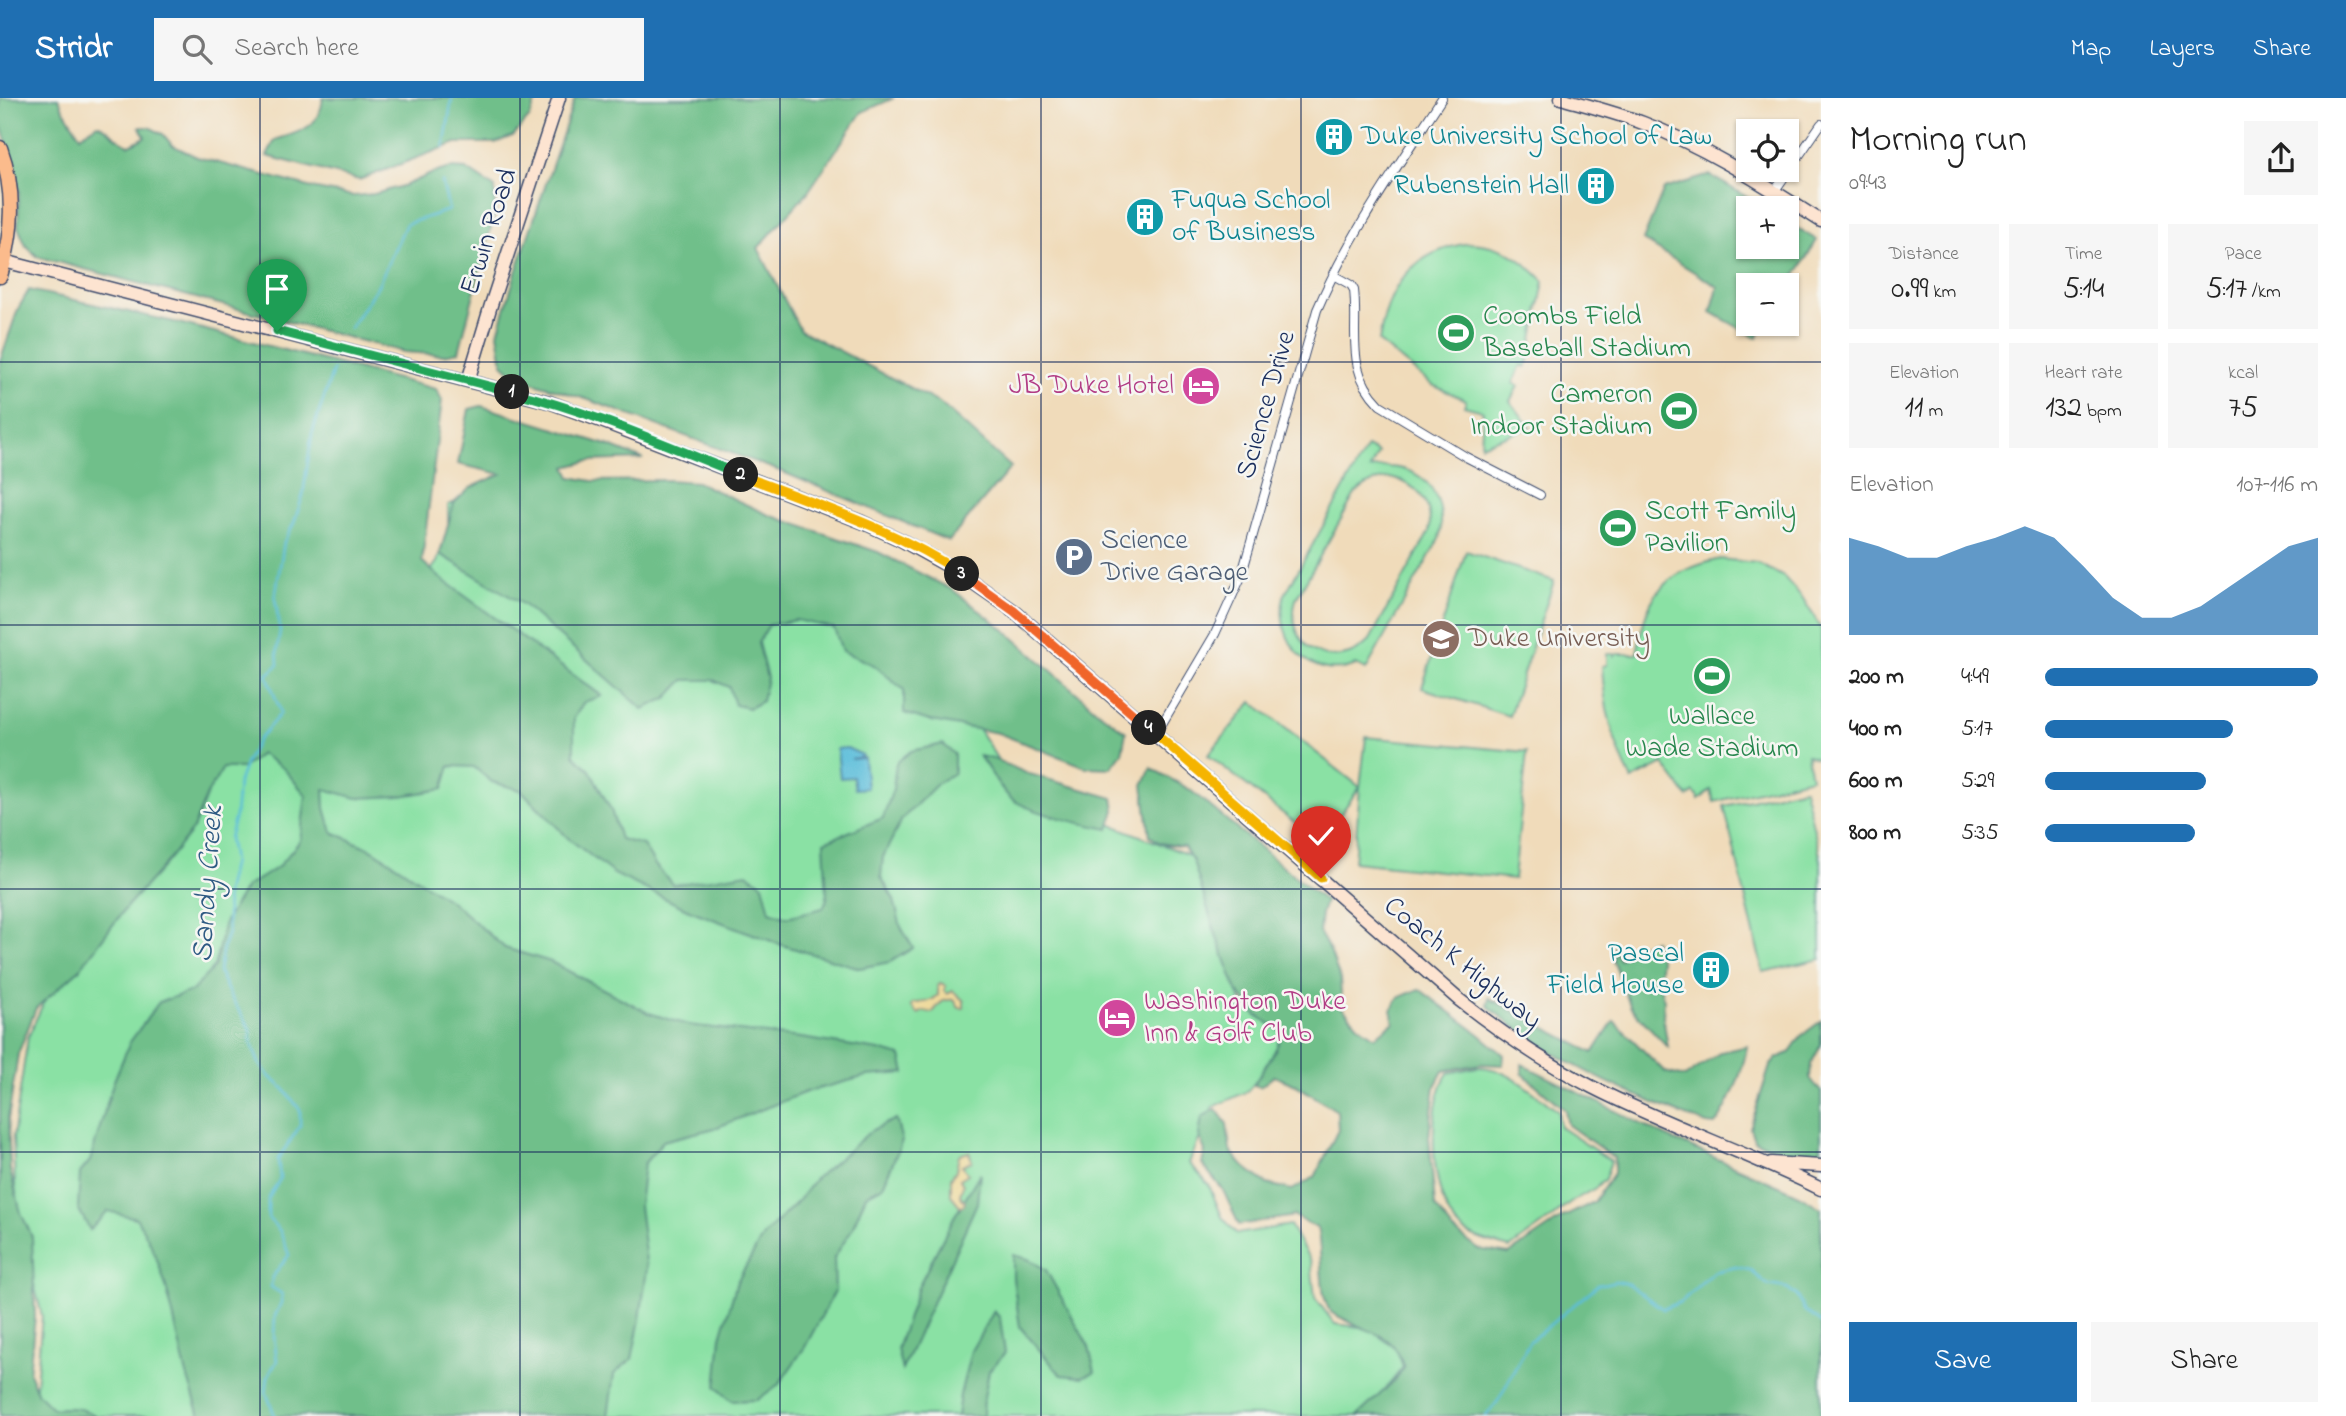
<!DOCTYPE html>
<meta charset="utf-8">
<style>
:root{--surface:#fff;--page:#f6f6f6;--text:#222;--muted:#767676;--accent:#1f6fb2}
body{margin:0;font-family:"Indie Flower",sans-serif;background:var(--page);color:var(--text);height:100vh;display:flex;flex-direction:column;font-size:26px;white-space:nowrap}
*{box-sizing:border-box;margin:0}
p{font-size:23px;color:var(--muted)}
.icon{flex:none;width:38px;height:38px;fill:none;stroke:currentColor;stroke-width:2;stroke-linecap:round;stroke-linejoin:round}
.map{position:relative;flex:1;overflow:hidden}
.panel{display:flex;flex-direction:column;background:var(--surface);width:525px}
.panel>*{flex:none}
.fabs{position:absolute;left:1736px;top:21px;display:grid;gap:14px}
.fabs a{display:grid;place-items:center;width:63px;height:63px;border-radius:0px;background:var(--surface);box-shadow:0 2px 5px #0004;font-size:35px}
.pin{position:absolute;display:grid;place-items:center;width:60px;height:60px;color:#fff;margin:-72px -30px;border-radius:50% 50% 50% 0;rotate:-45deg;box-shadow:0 0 7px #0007}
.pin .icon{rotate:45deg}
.km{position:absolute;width:35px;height:35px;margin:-18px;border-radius:50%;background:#222;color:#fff;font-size:19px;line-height:35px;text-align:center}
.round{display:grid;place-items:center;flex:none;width:74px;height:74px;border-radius:0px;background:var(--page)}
.summary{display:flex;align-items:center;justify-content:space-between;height:119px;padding:0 28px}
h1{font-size:38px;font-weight:600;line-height:52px}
.figures{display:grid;grid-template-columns:repeat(3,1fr);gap:10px;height:119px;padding:7px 28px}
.figures div{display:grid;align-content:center;border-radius:0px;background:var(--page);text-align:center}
.figures b{font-size:30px;font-weight:600}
.figures small{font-size:19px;font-weight:400}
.figures p{font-size:19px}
.chart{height:196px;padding:14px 28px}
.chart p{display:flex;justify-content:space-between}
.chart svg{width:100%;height:126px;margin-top:7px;fill:var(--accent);opacity:.7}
.action{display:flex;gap:14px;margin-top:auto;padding:14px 28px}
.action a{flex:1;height:80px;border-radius:0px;background:var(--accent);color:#fff;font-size:28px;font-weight:600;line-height:80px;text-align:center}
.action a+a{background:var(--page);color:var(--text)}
ul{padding:0 28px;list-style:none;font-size:23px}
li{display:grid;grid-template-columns:112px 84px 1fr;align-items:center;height:52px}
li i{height:18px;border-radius:9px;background:var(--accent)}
header{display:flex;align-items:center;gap:42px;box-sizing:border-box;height:98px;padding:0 35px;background:var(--accent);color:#fff}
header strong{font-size:33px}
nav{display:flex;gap:38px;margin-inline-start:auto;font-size:24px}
.search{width:490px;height:63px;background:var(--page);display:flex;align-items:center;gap:18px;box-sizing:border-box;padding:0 24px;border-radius:0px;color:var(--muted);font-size:26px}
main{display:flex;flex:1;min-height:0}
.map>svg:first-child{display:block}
.green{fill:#8ae1a4;stroke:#528881;stroke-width:2;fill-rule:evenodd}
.forest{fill:#6fbf8a;stroke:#457774;stroke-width:2}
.sand{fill:#eeda9e;stroke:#84847e;stroke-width:2}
.water{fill:#5cbeda;stroke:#3c769c;stroke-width:2}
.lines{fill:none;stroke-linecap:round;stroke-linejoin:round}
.stream{stroke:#5cbeda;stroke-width:2.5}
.street-casing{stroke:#3b496c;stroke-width:10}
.secondary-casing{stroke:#3b496c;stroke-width:15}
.highway-casing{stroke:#3b496c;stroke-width:17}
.street{stroke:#fff;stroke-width:8}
.secondary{stroke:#fde4d1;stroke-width:12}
.highway{stroke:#fbbb8c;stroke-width:14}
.split-1-casing{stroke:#fff;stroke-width:14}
.split-2-casing{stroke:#fff;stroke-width:14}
.split-3-casing{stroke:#fff;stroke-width:14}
.split-4-casing{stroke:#fff;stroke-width:14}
.split-5-casing{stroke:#fff;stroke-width:14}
.split-1{stroke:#22a559;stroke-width:9}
.split-2{stroke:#22a559;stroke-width:9}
.split-3{stroke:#f5b400;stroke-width:9}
.split-4{stroke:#f0652b;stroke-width:9}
.split-5{stroke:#f5b400;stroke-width:9}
.grid{fill:none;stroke:#1b2f5e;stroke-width:2;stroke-opacity:0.55}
.labels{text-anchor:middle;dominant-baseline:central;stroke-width:5;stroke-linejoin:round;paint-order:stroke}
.culture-label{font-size:28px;fill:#0d838f;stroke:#f6f6f2;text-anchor:start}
.street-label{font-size:28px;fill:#1b2f5e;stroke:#f6f6f2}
.leisure-label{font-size:28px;fill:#27864d;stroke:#f6f6f2;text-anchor:start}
.hotel-label{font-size:28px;fill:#b23c85;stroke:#f6f6f2;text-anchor:end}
.service-label{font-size:28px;fill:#4e5e75;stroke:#f6f6f2;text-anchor:start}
.education-label{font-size:28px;fill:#785e54;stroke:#f6f6f2;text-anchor:start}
.water-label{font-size:30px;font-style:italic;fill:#2e5a83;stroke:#f6f6f2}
</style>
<header>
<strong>Stridr</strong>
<div class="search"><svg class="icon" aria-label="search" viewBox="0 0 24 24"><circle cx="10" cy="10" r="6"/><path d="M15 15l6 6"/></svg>Search here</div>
<nav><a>Map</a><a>Layers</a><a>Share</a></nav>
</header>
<main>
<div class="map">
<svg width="1821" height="1318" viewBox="0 0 1821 1318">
<rect width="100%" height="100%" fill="#f6f6f2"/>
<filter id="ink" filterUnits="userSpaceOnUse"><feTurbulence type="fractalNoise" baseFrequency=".0143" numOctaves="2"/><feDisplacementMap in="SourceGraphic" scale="14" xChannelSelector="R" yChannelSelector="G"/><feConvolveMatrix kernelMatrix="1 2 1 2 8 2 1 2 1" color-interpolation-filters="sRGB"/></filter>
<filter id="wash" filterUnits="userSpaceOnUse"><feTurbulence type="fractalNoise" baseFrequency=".00686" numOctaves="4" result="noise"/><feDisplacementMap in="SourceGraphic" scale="28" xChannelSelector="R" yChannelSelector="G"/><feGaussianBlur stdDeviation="1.57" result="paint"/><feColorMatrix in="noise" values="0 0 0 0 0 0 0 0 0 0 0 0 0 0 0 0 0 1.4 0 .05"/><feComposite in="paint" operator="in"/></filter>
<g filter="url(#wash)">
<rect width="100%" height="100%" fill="#f0dbba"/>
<path class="green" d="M1470,145c32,1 52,16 74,38l-15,79 -3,7 -5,-2 -8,18 5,3 -8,15 20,26 -49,18 2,-34 -19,-5 2,-6 -34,-15 -53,-43c8,-56 33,-91 91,-99z
M1367,349l11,6 -8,16c47,-11 80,23 69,70l-73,131 -10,-5c-46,19 -82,-25 -72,-69zM1390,380c27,5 44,25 39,54l-59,108c-35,37 -87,8 -74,-41l59,-105c11,-10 20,-14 35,-16z
M481,394l315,81 168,133 51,81 184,72 13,63 32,87 54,20 -50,62 -35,16 -24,56 20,22 13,32 15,17 53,-9 21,37 4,36 20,26 33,4 29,21 6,18 -39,49h-1296l-27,-3 -6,-16 7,-81 -21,-83 -6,-48 -2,-48 15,-100 23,-51 167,-220 171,-141 48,-63 11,-35v-22z
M1466,453l88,30 -45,135 -87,-28z
M1720,461l37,4 27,14 18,20 19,31v131l-14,-4 4,23 -97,24 -3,-12 -12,10 -5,-8 -6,5 -25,-33 -31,16c-19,-36 -28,-73 -30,-114l5,-1v-11h7v2l3,-2h20c9,-59 24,-81 83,-95z
M1252,604l108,85 6,-50 161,15 -13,127 -160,-17 6,-75 -40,55 -112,-87z
M1804,690l17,72v99l-58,13 -39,-166z
M1477,969c30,-1 58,28 81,44l2,16 51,34 -6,18 -8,8 -28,16 -16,14 -43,31c-18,-5 -42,-10 -54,-24 -26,-29 -30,-119 -8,-151z"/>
<path class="forest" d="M0,0h59l3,9 18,29 17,-12c13,4 19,17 33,21l15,-8 -5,-10h9l14,7 9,11 25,12 119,32 38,7 20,-2 32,-9 27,-12 18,-5 15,1 29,19v23l-36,141 -15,3 -40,-3 -366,-95 -12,-11 -8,-19 1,-37 -10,-40 -9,-27z
M323,0h214l-7,19 -17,19 -18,7h-39l-97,37 -92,-24 8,-16c25,-8 45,-12 48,-42z
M575,0h319l-32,14 -54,80 -50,56 42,82 141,74 70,63 -62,74 -164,-68 -196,-73 -70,-22 -16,-14 -5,-31 18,-61z
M1710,77l55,33h-17v39h39v-25l30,18 -30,50v-5h-39v39h18l-9,14 -46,-26 7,-25 -75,-47 21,-51z
M29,192l150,33 257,66 6,11 -20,161 17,16 163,119 -18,6 -10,16v37l16,15 21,40 9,29 23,6 12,20 18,20 74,-12 16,11 7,27 17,6 36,-9 4,-9 -3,-57 59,-24 10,-29 3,-26 15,-12 32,-7 11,10v19l-15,9 -37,37 -19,38 -2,20 13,23 7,27 12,21 -23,14 -30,6 -78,-23 -93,-35 -75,-36 -46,-36 -47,-48 -29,-8 -18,-15 -24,-1 -7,23 -42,7 -44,2 -33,-9 1,19 7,24 41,18 79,52 53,46 46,14 98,51 39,12 113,13 78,12 22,6 4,17 -38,3 -61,16 -91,36 -52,13 -19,23 -5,42 8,63 -7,50 -8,40 -18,15 -6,42h-408c-5,-17 -12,-35 -16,-53 -12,-49 -19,-102 -48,-145l-28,-7 -18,19 -12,-22 2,-35 10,-12 23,-78 17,-41 29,-40 33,-11 22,-24 11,-46 21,-34 32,-20 22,-26 6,-46 -22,-26 -23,-15 -18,14h-20l-16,26 -14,35 -28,35 -37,41 -50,66 -42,37 -18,46 -10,65 2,51 11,43 11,24 3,80 -6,56 9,21 15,15c17,-2 29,-2 44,7h-97v-1055l18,-52z
M481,308l126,39 36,14 -54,2 -23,6 5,10 21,4 75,-1 30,2 72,33 109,37 75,38 53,41 89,78 31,23 -4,21 -11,15 -25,-1 -88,-34 -72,-13 -22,-7v-23l-30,-25 -32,-14 -8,-23 -38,-8 -27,5 -11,18 9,35 -5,23 -13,7 -14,-3 -6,-18 -16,-7h-29l-17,18 -24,11 -119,-104 -84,-51 14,-51 16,-15 31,-14 -43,-10 11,-55z
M979,658l15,3 32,14 87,25 2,12 -6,19c-26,-5 -74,-15 -96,-29 -11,-7 -25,-33 -34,-44z
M1151,670l38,21 136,112 -4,13 -2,18 11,19 10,28 2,28 17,19 16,11 19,-15 -3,-12 7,-12 21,-9 59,44 26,22 -1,10 -22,-1 -38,7 -8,15 -6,51 6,69 18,24 25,19 31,5 53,-36 32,-16 20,-29v-15l-46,-33 -3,-15 -43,-37v-9l143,72 130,57 26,15v208h-464l34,-32 13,-16c-10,-35 -30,-33 -58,-48 -4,-2 -12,-5 -15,-8 -13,-15 -8,-63 -14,-84l-23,-12 -55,9 -16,-35 -21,-26 3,-13 -6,-16 3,-18 14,-8 11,15 3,26 12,15 25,19 25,6 23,-13 23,-47 -1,-19 -41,-26 -22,-9 -14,11 -6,-2c9,-19 25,-33 27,-54l-25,-16 -19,-24 -23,-62 -21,-68 -9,-14 -24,-4 -10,-7 -7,-51z
M1654,842l7,21 -3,19 6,20 -1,17 5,30 -37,-39 -18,-48 1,-14 5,14 23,-15z
M1489,900l104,55 21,-32 51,51 20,5 36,-25 26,-6c-3,23 -18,61 -32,79l-8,-1c-77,-29 -157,-64 -219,-118z
M1821,923v24l-10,19 -1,14 11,14v63l-41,-3 -26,-12 -4,-12 20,-62 7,-8 12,-5 12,-17z
M896,1021l6,22 -19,45 -17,9 -14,34 -18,29 1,33 -30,56 -26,37 -22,16 -25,1 -16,-14 5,-50 16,-55 26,-46 33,-33 19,-24 57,-49z
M980,1075l-3,30 -75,167 -5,-21 22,-64 35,-68z
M1013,1157l15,4 18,11 43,77 6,25 -13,5 -21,-2 -41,-48 -7,-48z
M994,1213l6,7 5,35 -16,18 -5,26 -1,19h-26l3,-21 11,-44z"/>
<path class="sand" d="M941,885l5,3 -2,4 3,4 6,-3 11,10v7h-5l-5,-8c-13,-2 -15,6 -22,13l-8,-2 -6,3 -7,-8 3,-3c11,-1 16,0 24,-8v-9z
M969,1054l3,9 -10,4 6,9 -8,5 3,6 -3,10 5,7 -1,3 -4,1 -9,-11v-17l5,-8 3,-15z"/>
<path class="water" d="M847,650l15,7v2l-11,2 13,-1 3,30 -12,1 -2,-12 -13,1 -3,-29z"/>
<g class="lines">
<path class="stream" d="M444,50l8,-50
M350,230l28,-43 28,-61 43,-14 -7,-28
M275,1318l-9,-24 2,-16 9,-15 -3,-24 1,-21 6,-13 1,-9 -11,-7 1,-10 17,-22 -9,-24 -12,-13v-19l12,-20 -2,-20 22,-33v-16l-16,-21 -14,-12 -11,-14 -8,-20 -1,-15 -20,-32 -11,-24 4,-26 5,-13 -2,-40 7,-32 -4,-23 6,-22 3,-32 8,-22 12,-22 23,-27 -14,-38 11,-10 -1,-15 3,-19 -5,-33 9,-56 10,-19 9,-28 9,-61 21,-64
M1486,1318l12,-15 31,-59 69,-57 18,-4 12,3 35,25 18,-7 32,-30 23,-5 14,3 18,15 19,3 8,6 10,17 16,12"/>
</g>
</g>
<g filter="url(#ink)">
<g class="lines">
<defs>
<path id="street" d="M1774,94l47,-68
M1333,177l18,10 3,5c5,44 -10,79 26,115l86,52 74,38
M1156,636l59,-100 26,-57 76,-267c32,-75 80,-143 125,-212"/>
<path id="secondary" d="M1561,0c28,8 55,15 82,25 63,24 121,62 178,98
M0,162l549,142 55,20 258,100 39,18 54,30 59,41 444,388c42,33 86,63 134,88 74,38 154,65 229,102
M468,283l23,-76 68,-207
M1771,1065l50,3"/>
<path id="highway" d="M0,50c16,44 13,85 0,128"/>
</defs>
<use href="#street" class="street-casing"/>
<use href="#secondary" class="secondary-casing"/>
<use href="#highway" class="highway-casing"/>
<use href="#street" class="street"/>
<use href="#secondary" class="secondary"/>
<use href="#highway" class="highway"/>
</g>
</g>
<g class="lines" filter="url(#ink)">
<defs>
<path id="split-1" d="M277,233l235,61"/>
<path id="split-2" d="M512,294c78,19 154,53 229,83"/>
<path id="split-3" d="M741,377c74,29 154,54 221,99"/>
<path id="split-4" d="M962,476l52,37 135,117"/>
<path id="split-5" d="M1149,630l172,150"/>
</defs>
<use href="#split-1" class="split-1-casing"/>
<use href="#split-2" class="split-2-casing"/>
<use href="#split-3" class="split-3-casing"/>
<use href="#split-4" class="split-4-casing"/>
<use href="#split-5" class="split-5-casing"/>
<use href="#split-1" class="split-1"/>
<use href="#split-2" class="split-2"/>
<use href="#split-3" class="split-3"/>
<use href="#split-4" class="split-4"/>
<use href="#split-5" class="split-5"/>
</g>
<path class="grid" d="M260,0v1318M520,0v1318M780,0v1318M1041,0v1318M1301,0v1318M1561,0v1318M0,264h1821M0,527h1821M0,791h1821M0,1054h1821"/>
<defs>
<symbol id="building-disc" viewBox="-11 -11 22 22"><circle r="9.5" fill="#0f9aa8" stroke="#f6f6f2"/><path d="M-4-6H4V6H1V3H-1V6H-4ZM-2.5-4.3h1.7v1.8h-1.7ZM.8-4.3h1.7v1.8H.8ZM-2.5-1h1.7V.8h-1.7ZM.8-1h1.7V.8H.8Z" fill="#fff"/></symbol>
<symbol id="stadium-disc" viewBox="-11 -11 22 22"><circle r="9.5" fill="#2e9e5b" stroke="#f6f6f2"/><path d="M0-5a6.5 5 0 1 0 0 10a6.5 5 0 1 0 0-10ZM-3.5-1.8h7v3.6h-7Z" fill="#fff"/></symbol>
<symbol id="hotel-disc" viewBox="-11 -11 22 22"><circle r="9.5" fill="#d1479c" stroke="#f6f6f2"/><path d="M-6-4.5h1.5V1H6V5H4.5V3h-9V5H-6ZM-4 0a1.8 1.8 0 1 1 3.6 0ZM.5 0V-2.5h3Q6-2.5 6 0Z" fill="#fff"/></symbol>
<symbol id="parking-disc" viewBox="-11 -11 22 22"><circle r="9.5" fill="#5c6f8a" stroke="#f6f6f2"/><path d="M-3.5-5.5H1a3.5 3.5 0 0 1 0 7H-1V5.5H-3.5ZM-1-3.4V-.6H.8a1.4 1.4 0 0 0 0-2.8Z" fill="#fff"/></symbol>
<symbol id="university-disc" viewBox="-11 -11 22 22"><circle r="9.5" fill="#8d6e63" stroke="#f6f6f2"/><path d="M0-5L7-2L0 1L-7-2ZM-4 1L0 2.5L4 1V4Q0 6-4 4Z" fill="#fff"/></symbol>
</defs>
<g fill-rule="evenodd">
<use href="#building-disc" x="1312" y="17" width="44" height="44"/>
<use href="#building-disc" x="1574" y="66" width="44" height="44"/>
<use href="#building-disc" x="1123" y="97" width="44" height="44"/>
<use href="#stadium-disc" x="1434" y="213" width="44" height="44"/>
<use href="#hotel-disc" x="1179" y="266" width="44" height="44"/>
<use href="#stadium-disc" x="1657" y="291" width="44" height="44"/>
<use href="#stadium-disc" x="1596" y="408" width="44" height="44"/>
<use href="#parking-disc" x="1052" y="437" width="44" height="44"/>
<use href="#university-disc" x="1419" y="519" width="44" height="44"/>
<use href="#stadium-disc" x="1690" y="556" width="44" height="44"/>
<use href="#building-disc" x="1689" y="850" width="44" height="44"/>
<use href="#hotel-disc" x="1095" y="898" width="44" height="44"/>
</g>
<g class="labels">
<g class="culture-label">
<text x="1361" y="39">Duke University School of Law</text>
<text x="1569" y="88" text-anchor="end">Rubenstein Hall</text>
<text x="1172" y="103">Fuqua School<tspan x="1172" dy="32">of Business</tspan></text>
<text x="1684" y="856" text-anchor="end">Pascal<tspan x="1684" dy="32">Field House</tspan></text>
</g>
<g class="street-label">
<text transform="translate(490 134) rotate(-72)">Erwin Road</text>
<text transform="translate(1267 307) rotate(-74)">Science Drive</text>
<text transform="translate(1462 866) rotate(39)">Coach K Highway</text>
</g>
<g class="leisure-label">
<text x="1483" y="219">Coombs Field<tspan x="1483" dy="32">Baseball Stadium</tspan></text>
<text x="1652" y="297" text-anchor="end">Cameron<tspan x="1652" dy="32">Indoor Stadium</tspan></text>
<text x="1645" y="414">Scott Family<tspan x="1645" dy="32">Pavilion</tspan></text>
<text x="1712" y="619" text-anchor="middle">Wallace<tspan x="1712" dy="32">Wade Stadium</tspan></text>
</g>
<g class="hotel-label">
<text x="1174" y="288">JB Duke Hotel</text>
<text x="1144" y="904" text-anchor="start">Washington Duke<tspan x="1144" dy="32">Inn &amp; Golf Club</tspan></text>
</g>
<g class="service-label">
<text x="1101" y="443">Science<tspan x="1101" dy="32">Drive Garage</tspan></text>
</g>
<g class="education-label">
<text x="1468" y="541">Duke University</text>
</g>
<g class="water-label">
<text transform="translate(209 786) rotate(-86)">Sandy Creek</text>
</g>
</g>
</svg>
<div class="fabs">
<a><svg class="icon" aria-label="locate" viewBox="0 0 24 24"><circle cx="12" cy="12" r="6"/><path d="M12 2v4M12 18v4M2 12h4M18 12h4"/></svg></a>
<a>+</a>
<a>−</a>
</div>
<div class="pin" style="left:277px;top:233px;background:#1e9e55"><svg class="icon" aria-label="arrive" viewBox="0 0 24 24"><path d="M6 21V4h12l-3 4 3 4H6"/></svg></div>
<div class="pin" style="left:1321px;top:780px;background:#d93025"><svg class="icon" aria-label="check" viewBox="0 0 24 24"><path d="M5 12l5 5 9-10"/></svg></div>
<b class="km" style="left:512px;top:294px">1</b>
<b class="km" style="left:741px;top:377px">2</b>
<b class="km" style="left:962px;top:476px">3</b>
<b class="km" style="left:1149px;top:630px">4</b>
</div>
<section class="panel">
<div class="summary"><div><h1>Morning run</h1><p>09:43</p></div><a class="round"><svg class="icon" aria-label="share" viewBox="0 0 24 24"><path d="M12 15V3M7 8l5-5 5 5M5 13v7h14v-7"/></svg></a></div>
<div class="figures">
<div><p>Distance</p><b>0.99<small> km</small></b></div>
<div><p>Time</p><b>5:14</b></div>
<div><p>Pace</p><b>5:17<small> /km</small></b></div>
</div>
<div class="figures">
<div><p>Elevation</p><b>11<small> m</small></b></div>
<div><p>Heart rate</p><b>132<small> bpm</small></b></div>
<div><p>kcal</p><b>75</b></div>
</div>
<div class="chart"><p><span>Elevation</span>107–116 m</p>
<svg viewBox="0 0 160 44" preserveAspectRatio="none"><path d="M0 44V10L10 13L20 17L30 17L40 13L50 10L60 6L70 10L80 20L90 31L100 38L110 38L120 34L130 27L140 20L150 13L160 10V44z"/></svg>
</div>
<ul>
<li><b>200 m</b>4:49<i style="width:100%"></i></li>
<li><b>400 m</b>5:17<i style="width:69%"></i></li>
<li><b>600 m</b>5:29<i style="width:59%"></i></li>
<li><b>800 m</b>5:35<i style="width:55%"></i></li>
</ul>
<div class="action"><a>Save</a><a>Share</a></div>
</section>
</main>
